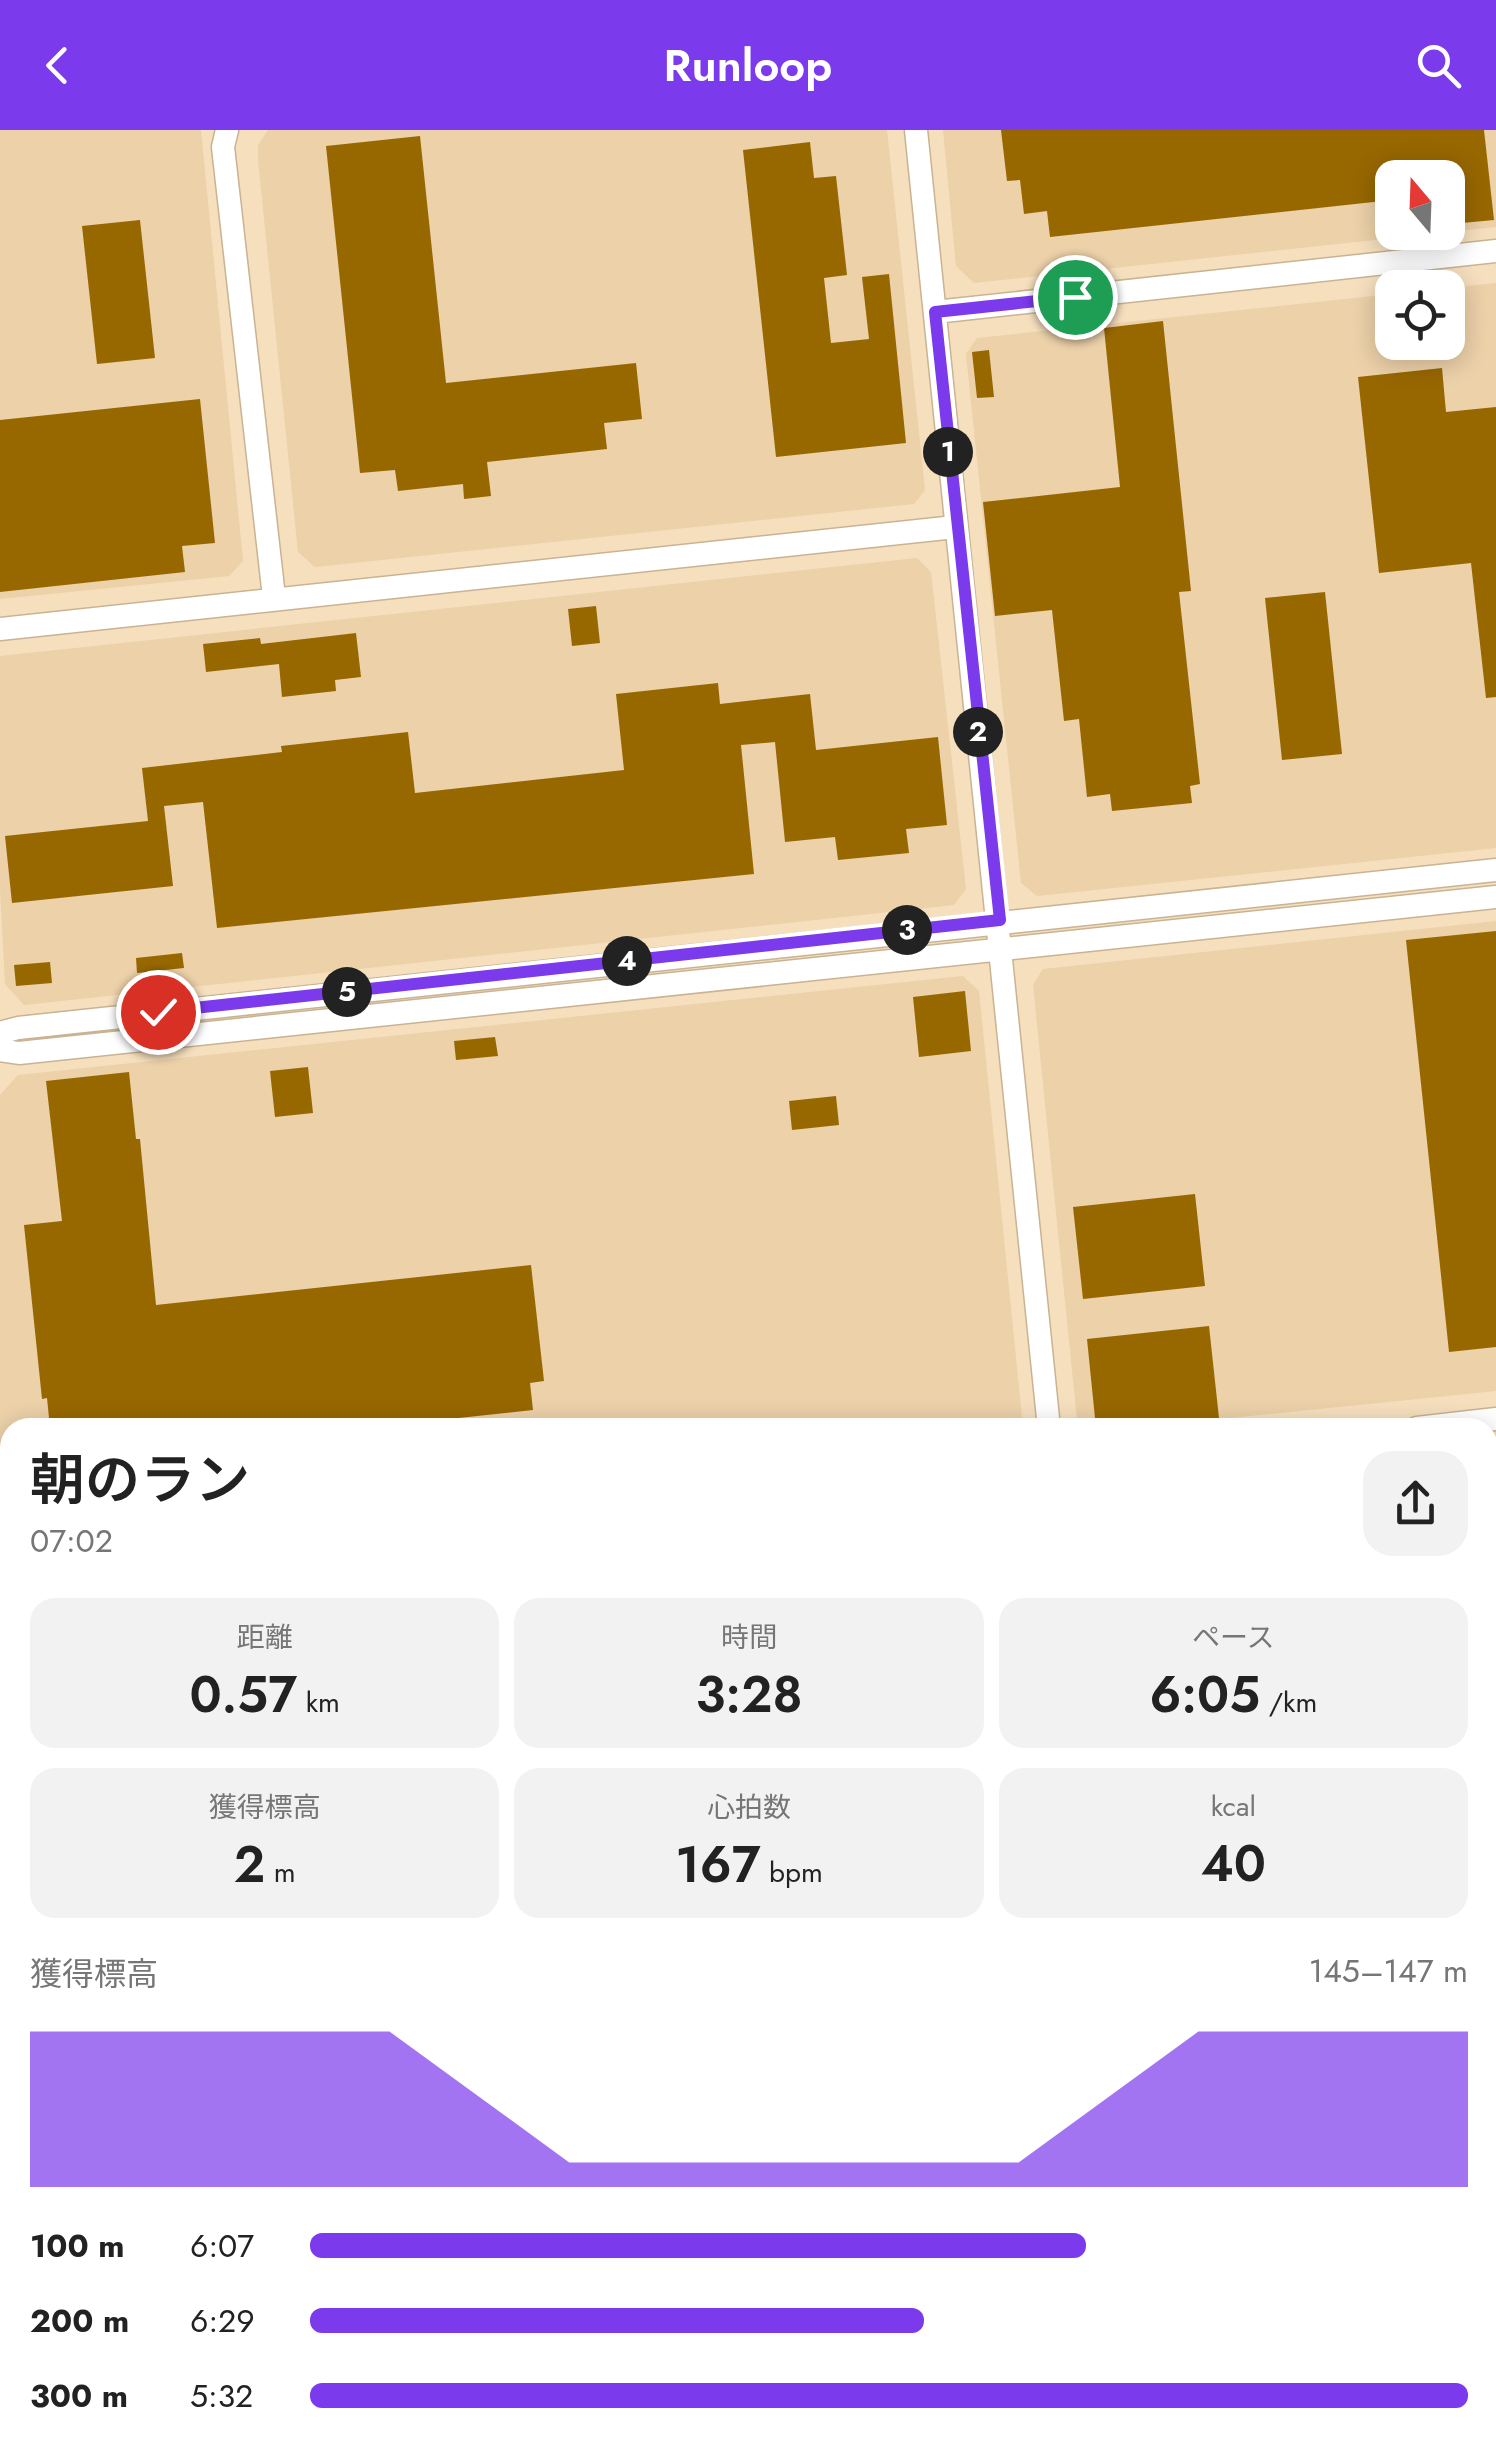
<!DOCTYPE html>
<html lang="ja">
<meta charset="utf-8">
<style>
:root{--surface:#fff;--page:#f2f2f2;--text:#222;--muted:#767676;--accent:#7c3aed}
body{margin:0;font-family:Jost,"Noto Sans JP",sans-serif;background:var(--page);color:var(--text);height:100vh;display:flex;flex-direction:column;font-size:38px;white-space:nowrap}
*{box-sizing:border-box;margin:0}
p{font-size:32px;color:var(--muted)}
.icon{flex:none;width:55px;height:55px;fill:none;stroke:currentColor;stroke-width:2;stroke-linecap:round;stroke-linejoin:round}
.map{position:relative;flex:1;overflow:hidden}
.sheet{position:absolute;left:0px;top:1288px;width:1498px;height:1038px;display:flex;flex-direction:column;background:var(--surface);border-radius:30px 30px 0 0;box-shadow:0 5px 25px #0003}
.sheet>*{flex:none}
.needle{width:65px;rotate:341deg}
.tools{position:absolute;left:1375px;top:30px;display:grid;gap:20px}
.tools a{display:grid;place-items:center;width:90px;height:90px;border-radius:20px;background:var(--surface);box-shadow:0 5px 25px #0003;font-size:50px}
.pin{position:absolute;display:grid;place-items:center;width:85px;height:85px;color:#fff;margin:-42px;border:5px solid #fff;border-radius:50%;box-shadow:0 2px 10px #0007}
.km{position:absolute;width:50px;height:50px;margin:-25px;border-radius:50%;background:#222;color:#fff;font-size:28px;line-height:50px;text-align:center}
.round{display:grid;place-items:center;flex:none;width:105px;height:105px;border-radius:30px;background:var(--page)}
.summary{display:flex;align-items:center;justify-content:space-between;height:170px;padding:0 30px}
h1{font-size:55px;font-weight:600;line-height:75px}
.metrics{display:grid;grid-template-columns:repeat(3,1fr);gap:15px;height:170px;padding:10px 30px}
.metrics div{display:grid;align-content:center;border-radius:25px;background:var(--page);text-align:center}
.metrics b{font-size:50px;font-weight:600}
.metrics small{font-size:28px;font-weight:400}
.metrics p{font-size:28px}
.chart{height:280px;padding:20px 30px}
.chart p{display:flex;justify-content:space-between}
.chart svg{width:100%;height:180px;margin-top:10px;fill:var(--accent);opacity:.7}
ul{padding:0 30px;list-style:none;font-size:32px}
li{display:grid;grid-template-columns:160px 120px 1fr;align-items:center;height:75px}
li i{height:25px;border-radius:12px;background:var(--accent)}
header{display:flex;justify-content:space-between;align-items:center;height:130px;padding:0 30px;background:var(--accent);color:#fff;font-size:45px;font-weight:600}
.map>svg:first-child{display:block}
.built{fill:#ecd1a9;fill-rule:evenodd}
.water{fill:#64a74a}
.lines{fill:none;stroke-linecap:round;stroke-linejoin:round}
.ferry{stroke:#213c17;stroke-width:2.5;stroke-dasharray:12 10;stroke-linecap:butt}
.building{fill:#976700}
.minor-casing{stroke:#c9b393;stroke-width:25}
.minor{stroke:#fff;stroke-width:22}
.route-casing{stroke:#fff;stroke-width:20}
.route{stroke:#7c3aed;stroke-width:12}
</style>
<header><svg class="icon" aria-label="back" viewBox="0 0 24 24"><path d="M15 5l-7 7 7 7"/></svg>Runloop<svg class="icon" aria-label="search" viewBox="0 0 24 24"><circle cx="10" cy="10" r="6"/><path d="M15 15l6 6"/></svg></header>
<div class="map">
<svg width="1496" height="2323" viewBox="0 0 1496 2323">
<rect width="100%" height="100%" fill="#f5dfbd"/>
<path class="built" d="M0,0h201l42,431 -14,15 -229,23z
M268,0h619l38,360 -11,14 -599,63 -17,-15 -40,-392v-15z
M943,0h553v97l-522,56 -18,-17zM1392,48h56v54h-56z
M1496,153v565l-459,48 -16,-13 -55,-529 11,-16 415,-44v48h56v-54z
M917,428l14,14 35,317 -12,16 -930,100 -19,-21 -5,-95v-233z
M1496,791v470l-355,36h-56l-8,-7 -44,-435 10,-16z
M963,846l16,15 44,436 -1013,1v119l-10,1v-453l18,-20z
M1496,1317v476l-8,1v-476z
M10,1473v493l-10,1v-492z
M1488,1843h8v200h-8z
M10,2030v285h707l3,8h-720v-292z"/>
<path class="water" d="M1488,2043h8v280h-776l-3,-8h771z"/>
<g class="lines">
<path class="ferry" d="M737,2315l1,8"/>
</g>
<path class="building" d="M1001,0h483l10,90 -32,3 -3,-30 -11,1v-16h-56v22l-342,37 -3,-26 -23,3 -4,-34 -13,1z
M420,6l26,247 190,-20 6,56 -38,4 3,26 -120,13 4,34 -27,3 -1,-15 -65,7 -3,-21 -35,3 -34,-327z
M810,12l4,36 22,-2 11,99 -23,3 7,65 38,-4 -7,-62 27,-3 17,169 -130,14 -33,-307z
M140,90l15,138 -58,6 -15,-138z
M1163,191l28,270 -12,1 21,192 -10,2 2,17 -80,8 -2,-17 -23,3 -8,-78 -15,2 -12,-111 -57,6 -12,-114 137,-15 -16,-159z
M989,220l5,47 -17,1 -5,-46z
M1442,238l4,44 50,-5v290l-10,1 -15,-135 -92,10 -21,-196z
M200,269l15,144 -33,3 3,26 -185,20v-172z
M1325,462l17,162 -60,6 -17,-162z
M596,476l4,37 -28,3 -4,-37z
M356,503l5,44 -26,3 1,11 -54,6 -3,-33 -73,8 -3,-28 57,-6 1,6z
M718,553l2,21 90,-10 6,56 122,-13 9,88 -41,4 3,24 -71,7 -3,-23 -50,5 -10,-100 -34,3 13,129 -537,54 -14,-126 -39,4 9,80 -161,17 -7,-67 143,-15 -6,-53 140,-16 -1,-6 127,-14 7,61 209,-23 -8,-76z
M1496,801v416l-47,5 -43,-412z
M182,823l2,15 -47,5 -1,-15z
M50,832l2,21 -36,3 -2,-21z
M965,861l6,60 -52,6 -6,-60z
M495,907l3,19 -42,4 -2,-19z
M308,937l5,46 -38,4 -5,-46z
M129,942l7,67h4l16,166 375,-40 13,116 -14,2 3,27 -130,14 1,4h-354l-3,-30 -5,1 -18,-174 38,-4 -16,-140z
M836,966l3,29 -47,5 -3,-29z
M1195,1064l10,92 -122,13 -10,-92z
M1209,1196l10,92 -123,10 -9,-89z"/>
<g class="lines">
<defs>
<path id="minor" d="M227,0l-4,17 51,450
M916,0l133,1298
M935,182l561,-61
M0,499l955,-102
M0,903l18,-5 1478,-158
M0,920l19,3 1477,-156
M1417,1298l79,-9
M0,1441l10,-1
M1488,1823l8,-1
M0,2002l10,-2
M332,2315l1,8
M677,2315l2,8"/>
</defs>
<use href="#minor" class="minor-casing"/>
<use href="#minor" class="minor"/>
</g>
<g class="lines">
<defs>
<path id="route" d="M158,882l842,-92 -65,-608 140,-15"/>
</defs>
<use href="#route" class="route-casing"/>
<use href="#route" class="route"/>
</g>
</svg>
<div class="tools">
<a><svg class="needle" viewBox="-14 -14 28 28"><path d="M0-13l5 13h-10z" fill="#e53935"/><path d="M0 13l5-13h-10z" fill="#767676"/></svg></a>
<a><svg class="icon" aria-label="locate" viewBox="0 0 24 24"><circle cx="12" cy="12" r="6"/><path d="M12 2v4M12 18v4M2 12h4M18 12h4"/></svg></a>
</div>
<div class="pin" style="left:1075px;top:167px;background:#1e9e55"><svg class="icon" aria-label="arrive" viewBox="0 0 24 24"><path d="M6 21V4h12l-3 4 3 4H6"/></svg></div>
<div class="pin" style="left:158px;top:882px;background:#d93025"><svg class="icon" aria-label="check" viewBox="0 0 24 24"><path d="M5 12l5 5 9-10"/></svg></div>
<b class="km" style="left:948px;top:322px">1</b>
<b class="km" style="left:978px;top:602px">2</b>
<b class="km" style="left:907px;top:800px">3</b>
<b class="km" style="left:627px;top:831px">4</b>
<b class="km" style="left:347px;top:862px">5</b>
<section class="sheet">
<div class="summary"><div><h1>朝のラン</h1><p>07:02</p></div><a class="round"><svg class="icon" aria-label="share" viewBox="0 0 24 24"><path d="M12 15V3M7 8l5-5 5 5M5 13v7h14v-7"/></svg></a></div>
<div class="metrics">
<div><p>距離</p><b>0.57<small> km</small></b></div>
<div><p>時間</p><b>3:28</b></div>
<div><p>ペース</p><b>6:05<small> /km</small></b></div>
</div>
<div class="metrics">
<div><p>獲得標高</p><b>2<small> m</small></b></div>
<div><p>心拍数</p><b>167<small> bpm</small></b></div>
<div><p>kcal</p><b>40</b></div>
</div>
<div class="chart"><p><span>獲得標高</span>145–147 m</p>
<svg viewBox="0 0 160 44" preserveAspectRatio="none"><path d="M0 44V6L10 6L20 6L30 6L40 6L50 22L60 38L70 38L80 38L90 38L100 38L110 38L120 22L130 6L140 6L150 6L160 6V44z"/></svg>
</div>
<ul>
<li><b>100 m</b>6:07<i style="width:67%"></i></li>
<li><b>200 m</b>6:29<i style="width:53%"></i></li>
<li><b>300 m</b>5:32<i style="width:100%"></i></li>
</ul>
</section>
</div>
